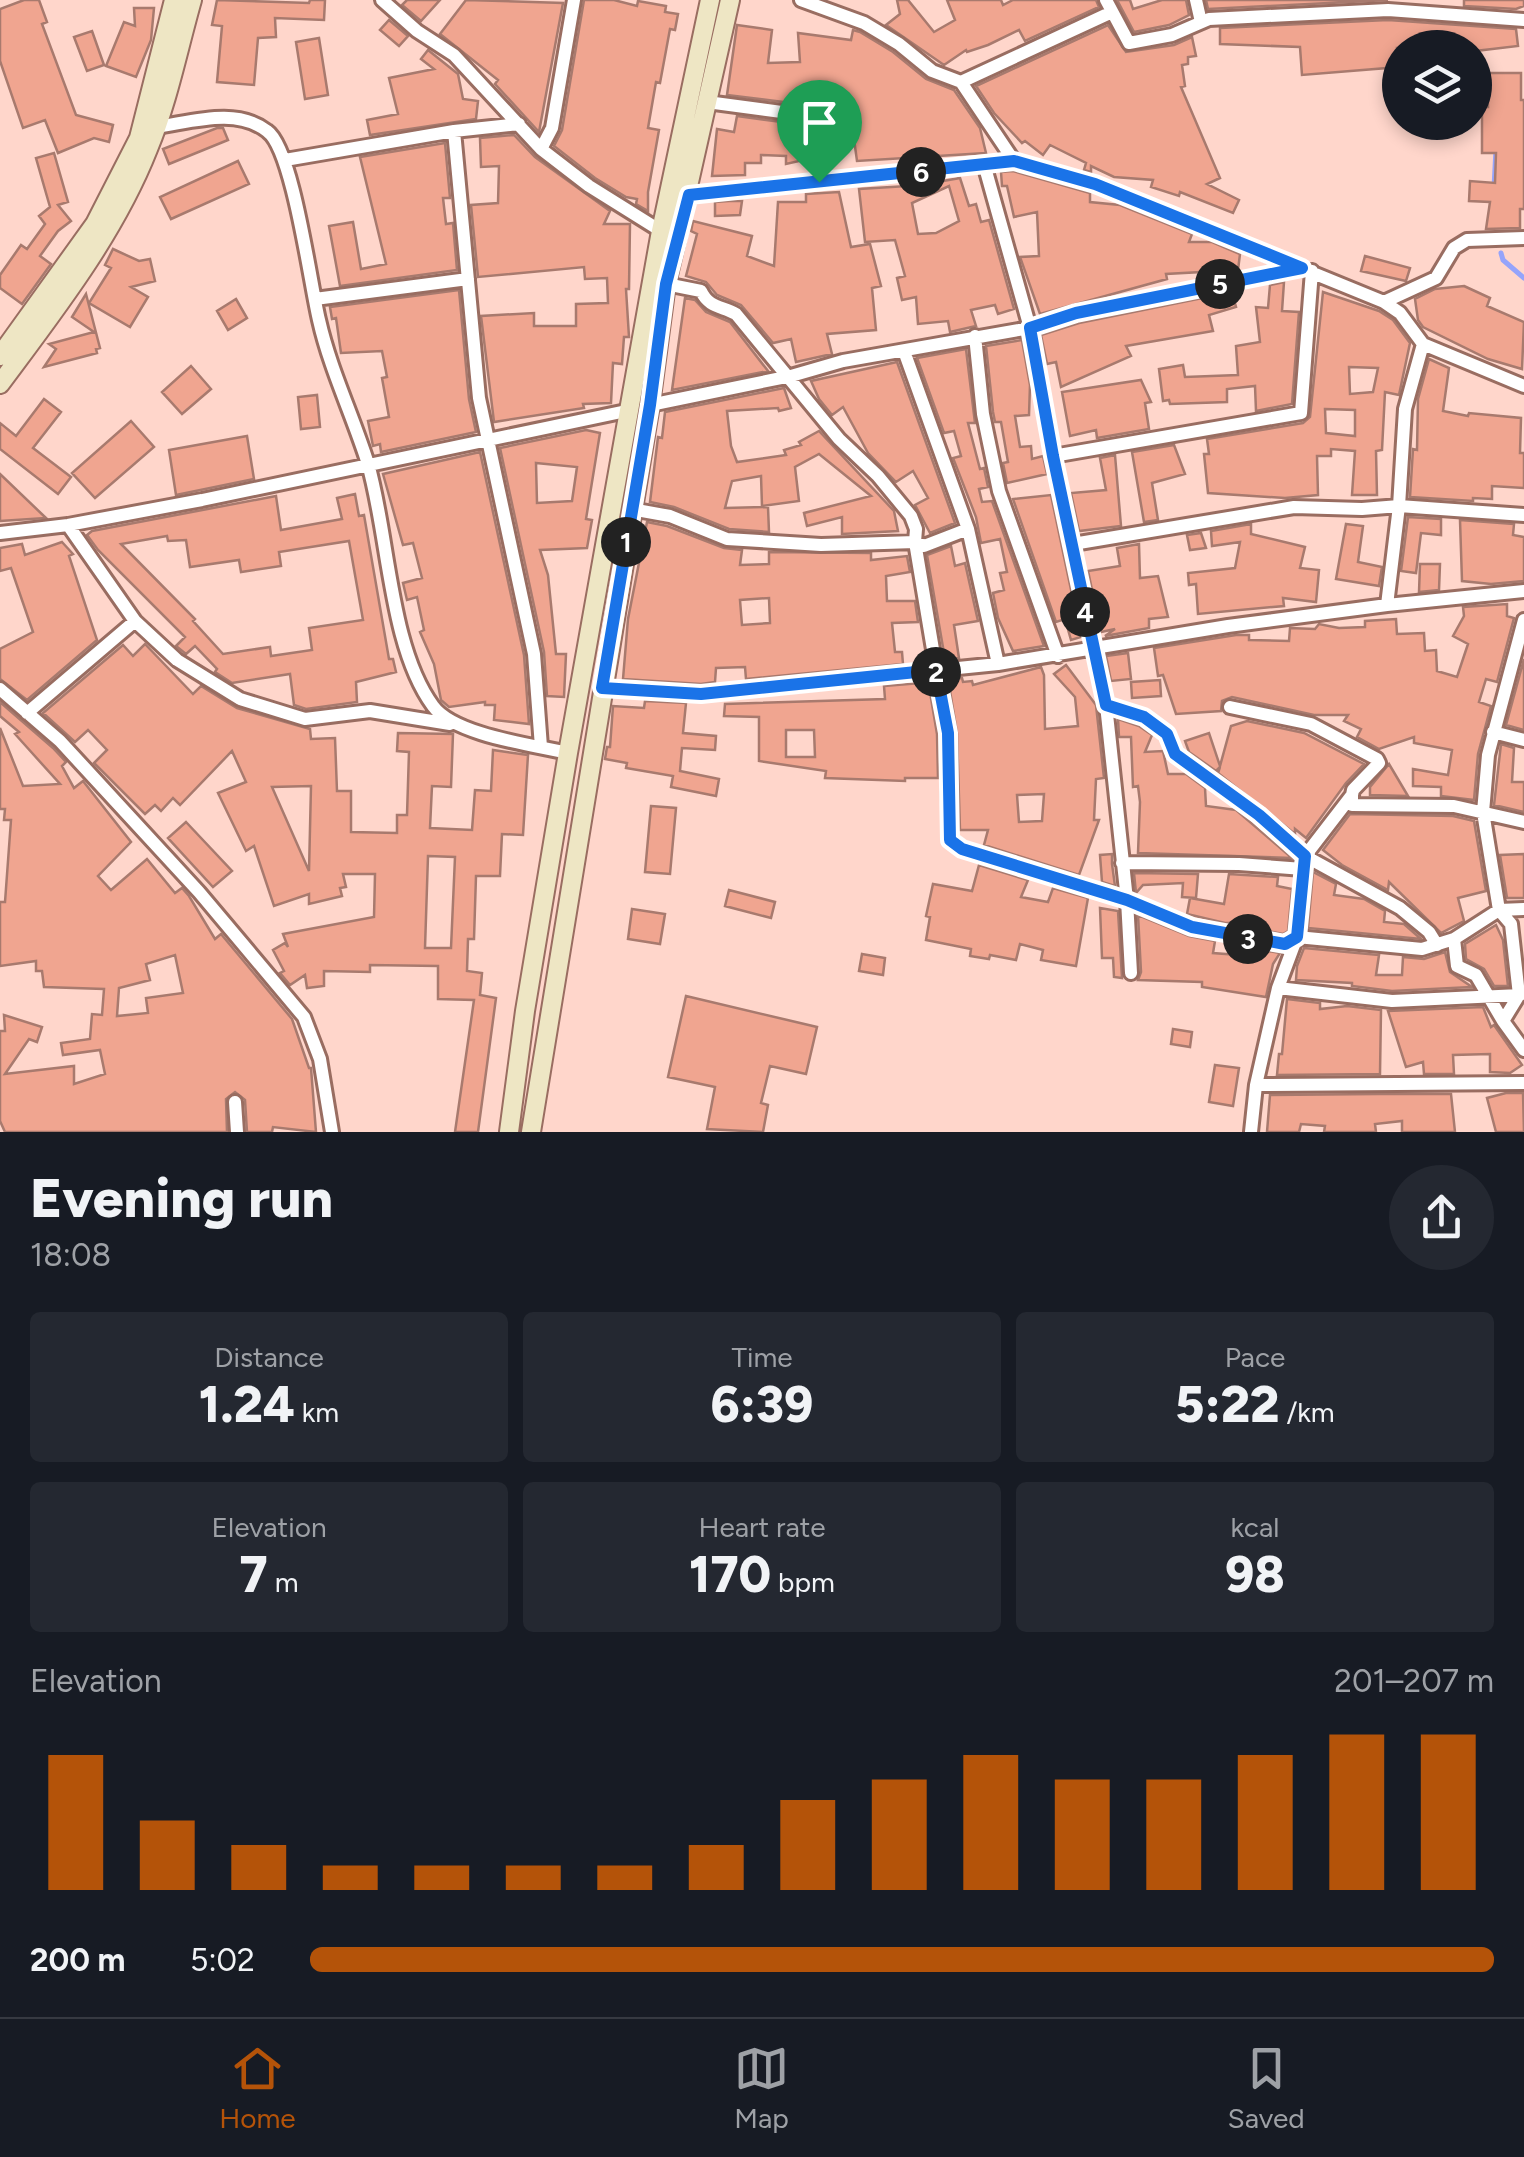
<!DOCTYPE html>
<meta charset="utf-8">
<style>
:root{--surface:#171b24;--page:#242831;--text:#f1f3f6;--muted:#9ea1a6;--line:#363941;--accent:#b45309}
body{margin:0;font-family:Figtree,sans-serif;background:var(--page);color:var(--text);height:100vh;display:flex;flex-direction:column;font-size:38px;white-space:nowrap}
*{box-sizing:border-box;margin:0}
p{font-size:32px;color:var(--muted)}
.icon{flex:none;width:55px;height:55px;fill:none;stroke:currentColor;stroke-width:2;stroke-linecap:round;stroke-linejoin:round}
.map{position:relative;height:1132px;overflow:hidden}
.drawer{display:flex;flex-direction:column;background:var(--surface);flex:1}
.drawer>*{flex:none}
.fabs{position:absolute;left:1382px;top:30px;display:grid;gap:20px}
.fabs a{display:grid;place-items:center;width:110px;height:110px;border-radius:50%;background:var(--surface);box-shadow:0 5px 15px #0003;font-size:50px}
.pin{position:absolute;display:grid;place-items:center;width:85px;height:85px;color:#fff;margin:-102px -42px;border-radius:50% 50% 50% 0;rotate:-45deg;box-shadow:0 0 10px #0007}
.pin .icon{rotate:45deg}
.km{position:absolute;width:50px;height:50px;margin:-25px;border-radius:50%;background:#222;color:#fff;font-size:28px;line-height:50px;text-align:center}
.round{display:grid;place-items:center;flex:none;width:105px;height:105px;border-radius:52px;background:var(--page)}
.head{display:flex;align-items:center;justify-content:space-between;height:170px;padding:0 30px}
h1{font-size:55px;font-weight:800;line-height:75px}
.figures{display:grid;grid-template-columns:repeat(3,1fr);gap:15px;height:170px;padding:10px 30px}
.figures div{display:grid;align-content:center;border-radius:10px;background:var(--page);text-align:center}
.figures b{font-size:50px;font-weight:800}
.figures small{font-size:28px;font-weight:400}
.figures p{font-size:28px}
.chart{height:280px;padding:20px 30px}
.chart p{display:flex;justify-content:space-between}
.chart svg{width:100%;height:180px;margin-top:10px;stroke:var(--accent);stroke-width:6}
ul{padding:0 30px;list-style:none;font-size:32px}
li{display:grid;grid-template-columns:160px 120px 1fr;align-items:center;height:75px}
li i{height:25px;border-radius:12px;background:var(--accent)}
.dock{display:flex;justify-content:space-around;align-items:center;height:140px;border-top:2px solid var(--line);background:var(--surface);font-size:28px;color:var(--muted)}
.dock a{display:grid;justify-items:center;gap:5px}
.dock .on{color:var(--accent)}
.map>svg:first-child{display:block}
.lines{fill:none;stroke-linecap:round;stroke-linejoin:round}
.stream{stroke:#95a4fb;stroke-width:5}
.building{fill:#f0a590;stroke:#a87a6e;stroke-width:2.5;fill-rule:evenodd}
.street-casing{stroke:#996d61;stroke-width:18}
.secondary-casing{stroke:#996d61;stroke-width:22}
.street{stroke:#fff;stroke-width:12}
.secondary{stroke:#eee6c4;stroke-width:18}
.route-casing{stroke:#fff;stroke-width:20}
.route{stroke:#1a73e8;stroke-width:12}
</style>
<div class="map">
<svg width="1524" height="1132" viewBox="0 0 1524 1132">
<rect width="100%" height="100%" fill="#ffd6cb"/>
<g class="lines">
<path class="stream" d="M1494,188l2,-39
M1501,253l2,7 21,18"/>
</g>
<path class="building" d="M24,0h15l8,22 -5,2 34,91 37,10 -4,17 -15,-4 -36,15 -13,-33 -22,8 -23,-67v-52z
M217,0l92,3 1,-3h15l-1,20 -49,-2 1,19 -18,1 -4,47 -37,-3 5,-56 -10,-1z
M407,0h33l-19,21 -19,-16z
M466,0l97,3 -24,129 -44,-48 3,-4 -58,-46z
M584,0h30l23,6 1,-5 28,5 -1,6 13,2 -3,16 -5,-1 -10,54 -4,-1 -8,46 11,2 -11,62v19l-12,-7 1,-5 -11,-2 -31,-19 -41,-32 8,-16z
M897,0h11l26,32 21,-12 -8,-20h54l2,5 10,-5h83l3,7 -74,34 -6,-11 -31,15 -21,7 -1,-2 -22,15 -58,-40 14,-11z
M1117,0h13l3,9 29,-9h24l3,15 -20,10 -35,7z
M1206,0h182l-180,9z
M1464,0h60v6l-8,3 -52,-3z
M134,8h20l-3,32 -15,37 -30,-11 18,-44 11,4z
M389,20l19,16 -9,10 -19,-16z
M1388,20l128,9 2,17 -43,5v-3h-78l2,19 -97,8 -2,-28 -80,-3v-16z
M737,25l35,5 -4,33 32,-1 -2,-29 53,7 2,-10 7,2 33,20 33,27 28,11 26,38 6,25 -129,8 -3,-22 -26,3 2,12 -44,10v-8l-25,-1v8h-16v12l-33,1 5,-47 17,3 3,-16 52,7 10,-8 -1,-7 -7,-5 -64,-8z
M1108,25l18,27 48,-7 18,-8 4,19 -8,1v7l-6,1 3,21 -4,1 39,91 -13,6 32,16 -6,13 -53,-21 -1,4 -28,-9 2,-7 -39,-3 -23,-11v6l-7,-2 2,-7 -36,-18 -7,10 -18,-14 -3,2 -28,-30 -18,-27z
M92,31l12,34 -17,6 -13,-34z
M319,38l9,57 -23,4 -9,-57z
M428,50l30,24 5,25 15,2 -2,18 -106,16 -3,-15 31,-6 -9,-36 45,-9 -13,-10z
M1487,73h34v27h3v109h-4v19l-34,1 4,-27 -21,-1 1,-20 25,2 1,-30h-14v-46h6z
M217,128h6l5,12 -59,24 -6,-15z
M514,135l21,22 75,54 -6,13h26l-1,65h-3l3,48h-5l-2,27 -9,-1 -2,40 -28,1 1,4 -90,14 -13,-106 53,-3v13h42v-22l32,-1 -1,-25 -22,1 -1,-12 -106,10 -7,-72 27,-2 1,-37 -18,1 -1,-29z
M445,143l5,55h-7l3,26 7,-1 4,47 -117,16 -11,-60 24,-4 8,47 25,-5 -26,-107z
M54,153l14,49 -10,3 13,16 -13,10 -18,25 11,8 -29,40 -22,-16v-13l21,-30 6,4 18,-25 -6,-8 11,-9 -14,-49z
M238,161l11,23 -78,35 -11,-22z
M1013,171l77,22v9l30,3 72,29 -3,8h23l28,12 -2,16 -72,4 1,5 -127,35 -20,-57 19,-1 -2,-44 -23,5 -7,-31h-5l-1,-14z
M960,178l9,28 7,-2 5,18 8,-2 25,89 -16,5 -3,-9 -24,5 5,16 -26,6 -2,-11 -30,3 -2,-27 -14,3 -5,-22 8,-2 -10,-36 -30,2 -6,-53 48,-3 1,5 13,-6zM949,186l10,35 -23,12 -18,1 -6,-31z
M839,192l12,55 19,-3 11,42 -9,2 4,42 -49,4 5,20 -36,8 -5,-23 -18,4 -32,-38 -24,-10 -11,-13 -20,-6 11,-42 -6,-3 2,-10 59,15 -5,20 27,10 4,-64h28v-8z
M729,201h13l-2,14 -25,1v-14z
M113,249l26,12 11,-2 5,22 -24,6 17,10 -18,30 -41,-24 22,-35 -6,-3z
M1365,256l45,12 -4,13 -45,-10z
M1284,282l-2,29 17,1 -7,92 -36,7 -1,-25 -28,3v13l-57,2 -1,-4 -6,1 -4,-32 24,-4 2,12 53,-2 -2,-29 24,-4 -4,-35 12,1 2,-23z
M1464,286l26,12 -3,8 37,16 -2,47 -34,-10 -65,-32 -5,-7 -3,-21 20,-10z
M459,290l10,109 7,33 -95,20 -1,-8 -7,2 -5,-25 21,-4 -7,-39 5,-1 -5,-26 -41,2 -5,-35 -4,1 -2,-12z
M1232,292l4,15 -27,8 4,16 -87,15 5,10 -70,31 -5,-25 -9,2 -6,-29 38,-12z
M1323,292l56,19 14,9 17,23 -11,52 -14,-3 -3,58 -6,1 1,44h-25l3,-44 -24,-2v7h-14l1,39 -33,3 -77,-5 -4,-39h5l-2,-15 96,-16 7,-6zM1349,367l29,1 -5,24 -23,2zM1325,409l30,1v26l-29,-3z
M86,294l14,54 -4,1 1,4 -53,14 12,-18 -7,-5 45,-12 -22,-15z
M685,298l10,2 11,12 24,10 38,49 -96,19z
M236,299l11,19 -19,12 -11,-19z
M1022,340l8,45 -1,30 -14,1 5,31 11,-1 1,13 11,-3 4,18 -40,9 -4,-20 5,-1 -7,-40h-6l-2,-10 -7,-66z
M966,349l9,74h-7l12,46 4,-1 4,19 -9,2 3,13 10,-1 52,145 -31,5 -15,-33 -5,-25 11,-3 -4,-17 7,-1 -7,-33 -19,4 -5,-26 -23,-59 8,-2 -7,-25 -10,2 -27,-75z
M1429,359l20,9 -6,43 25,5 1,-3 52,5 -1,35h4v35l-32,-2v13l-19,-1v3l-63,-4 3,-48 4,1 1,-51z
M897,362l58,161 -25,10 -15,-28 13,-7 -15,-27 -17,11 -28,-29 -25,-46 -11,8 -13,-16 -8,-18z
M191,366l20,23 -29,25 -20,-22z
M1141,380l10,22 -6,1 4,26 -52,9 -1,-8 -26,6 -8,-44z
M784,388l7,20 -12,3 -1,-3 -51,3 4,35 6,16 49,-7 -2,-5 17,-5 -2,-3 20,-11 75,80 4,20 -56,3v-17l-35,9 -3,-13 67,-17 -52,-42 -24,13 4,34 -37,5 -1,-30 -29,5 -7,27 43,-1 1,25 -40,-3 -55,-22 -24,-5 8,-65 4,1 3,-26z
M317,395l3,32 -19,2 -3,-32z
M44,399l17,13 -28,36 38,29 -13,17 -58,-45v-26l16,13z
M131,421l23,26 -59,51 -23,-25z
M586,430l14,3 -14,86 6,1 -5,28 -47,2 8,25 8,79h10l-2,43 -17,-1 -3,-44 -44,-204zM536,463l41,4 -5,34 -35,2z
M247,436l7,43 -78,16 -7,-45z
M1174,445l11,29 -33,9 6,37 -14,2 -12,-70z
M480,452l44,203 5,69 -35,-4 1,-15h-10v-3l-36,5 -8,-7 -7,-36 -14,-32 4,-2 -7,-33 -10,3 -4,-17 19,-5 -9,-35 -10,2 -20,-71z
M1115,455l6,71 -42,5 -8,-38 35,-3 -6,-32z
M0,474l46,44 -46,3z
M355,494l4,22 5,-1 25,144h4l3,13 -40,10 1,20 -51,7 -12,-4 -4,-31 -58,9 -17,-11 2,-3 -22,-23 -9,8 -10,-8 9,-9 -87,-87 -11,-15 5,-4 184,-35 5,34 61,-11 -5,-21zM167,536l1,5 18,-1 4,27 49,-7 2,12 40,-6 -2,-14 70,-11 14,79 -54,8 3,22 -41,6 -1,-9 -47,7 -30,-33 2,-2 -74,-75z
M1051,495l30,142 -10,3 -6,-21 -9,3 -43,-123z
M1408,517l33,2v16l-20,-2 -5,40 -15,-2z
M1460,520l54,4 -1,11 11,2v44l-33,3 -29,-3z
M647,522l20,4 57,22 18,2 -2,15 29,-1v-12l102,1v7l36,-4 3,16 -24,4 1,25h28l3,21 -26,1 3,29h7l1,12 -157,15 -1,-12 -29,1 -1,14 -14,2 -78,-5 5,-60zM769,598l1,25 -28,2 -2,-25z
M1251,524v10l54,13 -5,21 19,2 -3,32 -33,-4 1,8 -86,8 -2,-30 -7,1 -1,-12 47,-5 5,-26 -28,4 -1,-15z
M1346,524l17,2 -5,36 24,5 -3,19 -43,-7z
M1201,533l5,15 -16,2 -3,-15z
M62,542l11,12 -4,2 28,84 -70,60 -27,-21v-30l33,-17 -22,-64 -11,3v-23l22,-4 3,11z
M1139,544l1,34 18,-2 10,41 -19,2v9l-44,8 10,-7 -14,3 -13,-61 32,-5 -3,-18z
M951,546l4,20 10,-3 13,58 -24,4 5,33 -14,1 -18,-104z
M1420,564h20l-1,26 -20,2z
M1507,604v12l7,2 -17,64 -11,-3 -7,23 12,4 -13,48 -4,46 -33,-4v-9l-28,-1v-17l35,6 4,-25 -38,-7v-6l-35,12 -22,-12 4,-8 -17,-8 4,-6h-34l-82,-18 -10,4 -1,10 -45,3 -13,-39 -5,1 -4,-28 82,-13h13v5l40,1 1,-13 25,1 4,-5 20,4 26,-1v-6l31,-2 1,15 27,-1 1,18 11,-1 1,21 20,6 11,-33 -15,-8 11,-20 -1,-9z
M145,644l48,50 8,-8 36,22 73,21 1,10 24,-1 2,53h14v41l46,1v-18h10l2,-63 -12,-1 1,-18 55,1 -2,53 -19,-1 -2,42 42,2 3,-40 16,1 2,-41 35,5 -5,80 -21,-1 -2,42h-24l-2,63h-6l-1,32 15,2 -2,22 16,3 -18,134h-23l19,-132 -36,-1v-33l-68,-1v7l-46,-1v15l-17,2 -2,-13 -15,10 -10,-12 4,-2 -11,-21 12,-7 3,4 -5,-13 91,-17 1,-43h-32l3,13 -6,1 2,8 -33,8v-10l-35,12 -20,-60 -8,5 -28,-58 28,-11 -14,-31 -52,54 -7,-7 -12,13 -6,-6 -10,9 -51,-51 13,-13 -19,-20 -13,12 -32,-29 80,-68 10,11zM311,786l-2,85 -37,-84zM428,856l27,1 -4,91h-26z
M1128,653l3,26 -20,2 -5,-25z
M1524,659v71l-18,-5z
M1066,665l30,40 8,73 -8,1 -2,41h5l-20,55 -95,-30 4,-15h-28l-3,-97 -9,-54 14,-1 1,4 9,-1 1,4 68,-18 3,8 1,54 33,-3 -3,-29 -21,-23zM1044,794l-2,27 -23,1 -2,-27z
M1160,680l1,16 -29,2 -1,-16z
M921,683v3h8l8,48 1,44h-33v3l-80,-3 1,-7 -67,-10v-44l-35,-1 1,-12 160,-5 -1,-13zM786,730h28l1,27h-29z
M645,701l41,2 -3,30 33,3 -1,14 -33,-2 -2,23 39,8 -3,17 -45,-9 2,-11 -47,-8 1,-5 -22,-4 2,-12h3l3,-41 31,2z
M0,702l53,46 13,14 -4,4 12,22 9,-7 48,61 -33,34 13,14 36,-31 28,34 7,-5 7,8 26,43 6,-5 71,85 17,49h2l5,64 -43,-5 -1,5h-25l-2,-32 -10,-8 -9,7 1,33h-222l-5,-11v-90h5l-1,-16 38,12 -5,15 -8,-3 -24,35 69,-8v18l31,-10 -5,-24 -37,5 -2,-12 29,-4 2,-25 10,1 2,-26 -60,-2 -2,-16h-6v-10l-36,5v-64h5l6,-82h-7l1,-11h-5v-81l23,58 37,-2 -45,-50 4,-2 -19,-16zM175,955l8,38 -37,5 2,15 -31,3 2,-28 31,-8 -4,-16z
M1118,719l21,7 13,9 -7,17 18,-1 5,23h18l19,14 1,18 30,4 56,48 -154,-5 2,-51 -2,-16 -5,1 -2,-50h-12z
M1247,721l57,12 60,31 -18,19 -40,55 -11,-9v5l-77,-61 2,-6 -4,4 -27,-19 -4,-11 24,-8 11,33 11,-40z
M1501,744l13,4 -2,34h12v30l-30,-7z
M1389,764l19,32 -38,-1v-8z
M651,806l25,2 -6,66 -25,-2z
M1350,814l103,2 21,5 12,70 -28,7 6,23 -23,12 -52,-51 -1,8 -46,-25 -19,-15z
M186,822l46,49 -19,16 -45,-49z
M1112,854v10l3,22 -13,-4 -2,-27z
M1524,854v44h-17l-7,-43z
M979,865l49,15 -7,17 27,5 5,-14 35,10 -12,68 -35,-6 2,-10 -23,-6 -4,16 -26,-5 -1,4 -19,-3 1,-7 -45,-9 4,-23 -4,-1 7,-32 39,7z
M1313,872l23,12 -2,11 30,4 21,12 -1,11 20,2 17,15 -113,-11z
M1134,873l64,1 -2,24 -14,-1 1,-14 -40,2 -7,8z
M1229,874l49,3 -1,9 15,3 -4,42 -5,3 -37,-7 1,-4h-22l-38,-9 3,-16 34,6z
M729,890l46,12 -4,16 -46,-12z
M1100,908l18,3 4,67 -8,-1 -1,-19h-11z
M632,909l33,5 -5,30 -32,-5z
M1138,915l51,21 26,5 -2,12 26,2 6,-2v-6l35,6 -7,11 -7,33 -64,-10v-5l-64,-2 3,-8z
M1496,925l7,15 5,46h-14l-10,-17 -18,-10 -1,-15z
M1304,948l75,7 -3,20h26l1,-18 21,2 21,-7 5,20 22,15 -80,4 -40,-5v-3l-56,-3 1,-14z
M862,954l23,4 -2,17 -24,-4z
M686,996l131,31 -11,47 -36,-8 -9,37 7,2 -5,27 -56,-3 8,-42 -47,-10z
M1287,999l33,4v6l27,-3 34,4 -1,64 -103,1 2,-21h3z
M1483,1007l8,20 3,-2 28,40 -12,8 -20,-1v-18l-37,1 1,19h-30l-1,-12 -17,5 -18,-56z
M1173,1029l19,3 -2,15 -19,-3z
M1215,1065l24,3 -6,38 -24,-4z
M1506,1093h17l1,39h-28l-9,-34z
M1379,1094h72l4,38h-53v-11l-27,3 1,8h-52l1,-6 -24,-2 -2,8h-32l3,-37z"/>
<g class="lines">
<defs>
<path id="street" d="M382,0l35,31 37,24 87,94 48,37 72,45
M801,0l63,23 35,21 33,27 29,11 53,79
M1106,0l23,43 43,-8 37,-16 179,-9 136,10
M1196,0l5,22
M961,82l151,-70
M707,102l82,11
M156,127c36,-5 80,-20 111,4 26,18 43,152 52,189 11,49 34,96 49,144 21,72 21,182 65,242 21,29 100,39 135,47
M454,131l25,267 55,256 7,93
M541,149l11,-21 22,-128
M285,160l169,-29 65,-7
M984,164l46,164 23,128 53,249 21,195 4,73
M689,195l325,-34 81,23 289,118 16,11 23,31 101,42
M666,284l35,7c8,17 21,15 35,23l103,125 39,37 33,40 5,13 -1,13 32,191 3,106 12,10 165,51 65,27 93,17 12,-7 125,12 32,-10 45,-29 25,-1
M315,299l153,-20
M1384,302l52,-24 18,-30 13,-8 57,-2
M975,336l8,78 16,77 59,165
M904,351l64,178 30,135
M650,405l141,-29 52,-15 187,-33 46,-15 226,-45
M1053,456l248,-43 11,-142
M631,509l39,7 57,23 94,6 94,-3 9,4 44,-17
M68,525l67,96 42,39 63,39 65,20 65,-8 80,13
M0,533l68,-8 134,-25 429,-90
M1073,544l221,-37 68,2 37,-3 125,9
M1387,605l12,-99 6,-97 18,-65
M1524,620l-36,135 -5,57 16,98 12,14 8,71 -16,26 21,29
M602,688l99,6 297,-30 230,-38 159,-21 137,-14
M0,689l60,52 139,151 105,125 16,42 12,73
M1106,705l38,12 23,17 8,20 84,61 46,41 95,52 29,24 8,13
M1230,707l81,17 66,35 2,4 -26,27 -1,5 -47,61 -8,81 -19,51 -22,97 -5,47
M27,713l108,-92
M1493,732l31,8
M1352,795v10l102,1 70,16
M1122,863l117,1 64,5
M1454,939l3,27 19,9 27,46
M1278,988l114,13 128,-6
M1256,1085l268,-2
M235,1102l2,30"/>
<path id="secondary" d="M0,356l95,-132 44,-86 35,-138
M0,384c55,-74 114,-149 148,-235 20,-48 30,-100 44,-149
M509,1132l16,-121 43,-258 93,-522 49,-231
M531,1132l119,-727 16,-121 64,-284"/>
</defs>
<use href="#street" class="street-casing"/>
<use href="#secondary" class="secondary-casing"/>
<use href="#street" class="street"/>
<use href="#secondary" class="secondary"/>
</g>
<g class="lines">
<defs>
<path id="route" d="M1014,161l81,23 207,84 -226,45 -46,15 23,128 53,249 38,12 23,17 8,20 84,61 46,41 -8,81 -12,7 -93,-17 -65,-27 -165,-51 -12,-9 -2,-107 -12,-63 -235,24 -99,-6 48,-283 16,-121 23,-89z"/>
</defs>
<use href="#route" class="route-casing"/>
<use href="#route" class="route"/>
</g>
</svg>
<div class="fabs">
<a><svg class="icon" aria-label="layers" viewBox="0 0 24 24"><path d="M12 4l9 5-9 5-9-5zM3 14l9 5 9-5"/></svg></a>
</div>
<div class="pin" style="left:819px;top:182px;background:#1e9e55"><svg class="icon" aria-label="arrive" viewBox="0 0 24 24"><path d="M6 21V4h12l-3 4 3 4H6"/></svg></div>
<b class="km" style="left:626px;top:542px">1</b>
<b class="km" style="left:936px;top:672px">2</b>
<b class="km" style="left:1248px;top:939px">3</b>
<b class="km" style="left:1085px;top:612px">4</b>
<b class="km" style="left:1220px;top:284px">5</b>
<b class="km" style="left:921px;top:172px">6</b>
</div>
<section class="drawer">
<div class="head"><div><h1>Evening run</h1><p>18:08</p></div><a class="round"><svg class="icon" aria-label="share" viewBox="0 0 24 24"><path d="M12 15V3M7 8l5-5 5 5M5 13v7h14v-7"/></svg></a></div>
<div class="figures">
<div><p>Distance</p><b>1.24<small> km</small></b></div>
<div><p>Time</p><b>6:39</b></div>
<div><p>Pace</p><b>5:22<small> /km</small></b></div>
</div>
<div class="figures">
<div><p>Elevation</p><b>7<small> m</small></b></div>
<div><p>Heart rate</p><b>170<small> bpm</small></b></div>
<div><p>kcal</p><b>98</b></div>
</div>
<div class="chart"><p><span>Elevation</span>201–207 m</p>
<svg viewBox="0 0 160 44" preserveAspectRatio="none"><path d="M5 44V11M15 44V27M25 44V33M35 44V38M45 44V38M55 44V38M65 44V38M75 44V33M85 44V22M95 44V17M105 44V11M115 44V17M125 44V17M135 44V11M145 44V6M155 44V6"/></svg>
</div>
<ul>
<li><b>200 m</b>5:02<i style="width:100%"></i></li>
</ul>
</section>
<nav class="dock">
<a class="on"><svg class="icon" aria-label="home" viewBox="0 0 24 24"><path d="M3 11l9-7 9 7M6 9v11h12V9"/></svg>Home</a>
<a><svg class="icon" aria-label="map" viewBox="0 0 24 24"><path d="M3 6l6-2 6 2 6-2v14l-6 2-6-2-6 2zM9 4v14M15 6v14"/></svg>Map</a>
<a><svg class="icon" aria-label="saved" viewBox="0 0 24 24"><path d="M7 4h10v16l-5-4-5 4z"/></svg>Saved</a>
</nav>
